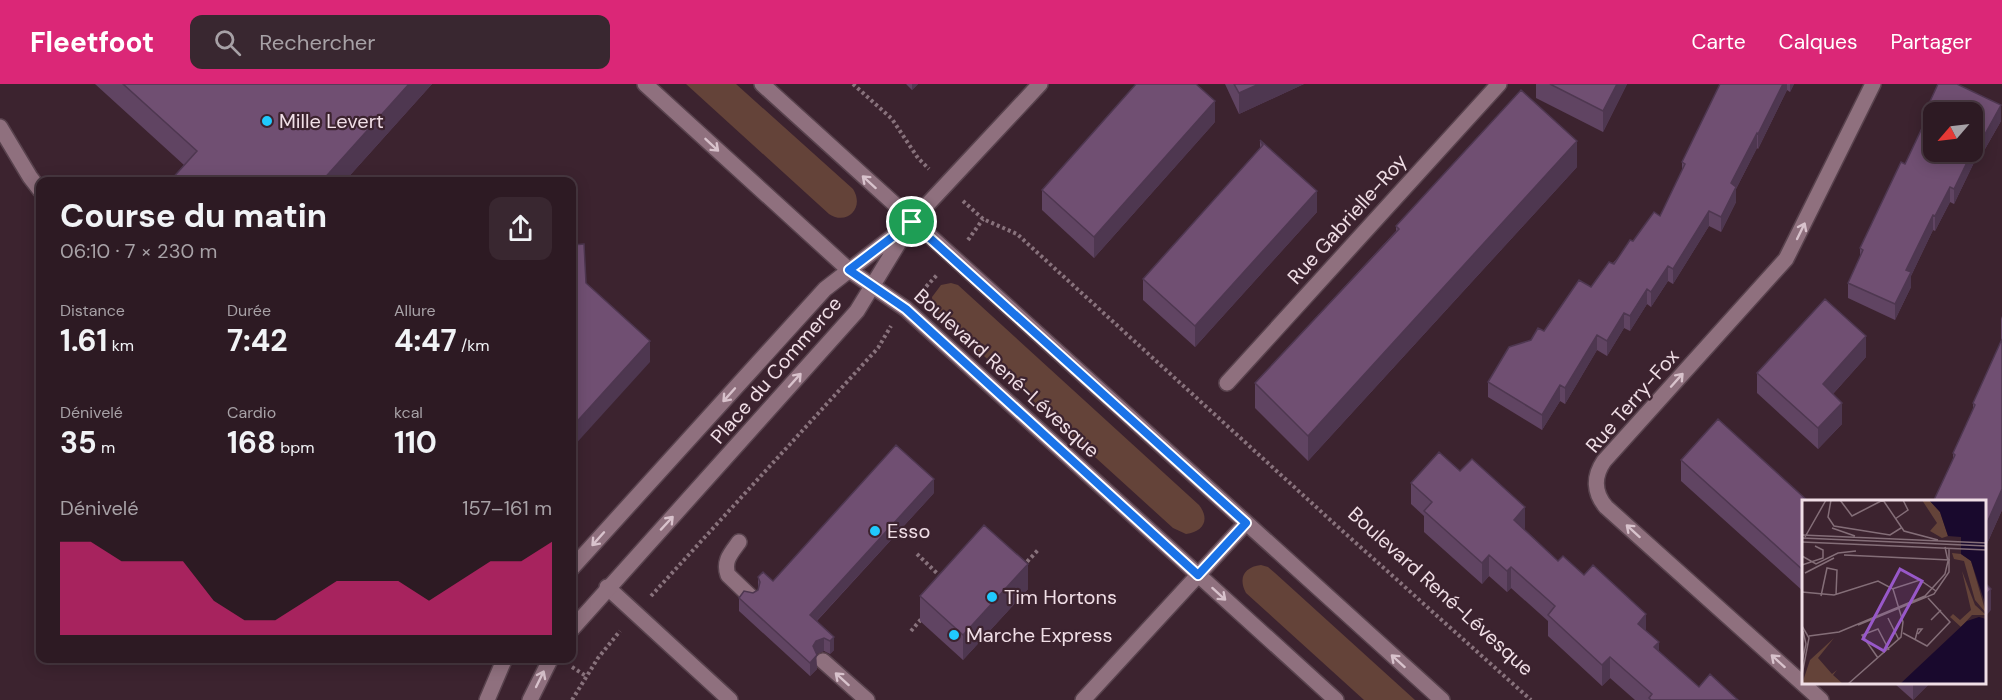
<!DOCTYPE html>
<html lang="fr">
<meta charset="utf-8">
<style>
:root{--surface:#2d1a23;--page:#392730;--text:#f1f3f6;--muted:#a7a1a6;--line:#483841;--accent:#db2777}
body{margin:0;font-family:"DM Sans",sans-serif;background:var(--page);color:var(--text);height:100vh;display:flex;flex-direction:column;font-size:22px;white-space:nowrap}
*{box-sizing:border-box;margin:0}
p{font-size:20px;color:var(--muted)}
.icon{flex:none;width:33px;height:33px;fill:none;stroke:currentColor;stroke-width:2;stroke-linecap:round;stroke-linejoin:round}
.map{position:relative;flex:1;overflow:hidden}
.drawer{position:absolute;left:36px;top:93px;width:540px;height:486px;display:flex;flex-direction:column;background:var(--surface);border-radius:12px;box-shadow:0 3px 15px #0003,0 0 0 2px var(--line)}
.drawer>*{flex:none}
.needle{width:39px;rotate:242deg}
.fabs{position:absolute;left:1923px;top:18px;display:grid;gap:12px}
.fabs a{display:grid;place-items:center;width:60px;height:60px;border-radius:12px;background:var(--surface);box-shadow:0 3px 15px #0003,0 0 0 2px var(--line);font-size:30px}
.pin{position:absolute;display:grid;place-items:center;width:51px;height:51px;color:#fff;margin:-26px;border:3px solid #fff;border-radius:50%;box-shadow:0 2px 6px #0007}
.round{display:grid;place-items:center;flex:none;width:63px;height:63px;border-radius:12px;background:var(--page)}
.head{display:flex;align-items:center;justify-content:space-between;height:102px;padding:0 24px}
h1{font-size:33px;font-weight:700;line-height:45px}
.metrics{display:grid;grid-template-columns:repeat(3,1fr);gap:9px;height:102px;padding:6px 24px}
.metrics div{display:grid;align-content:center}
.metrics b{font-size:30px;font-weight:700}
.metrics small{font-size:16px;font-weight:400}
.metrics p{font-size:16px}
.chart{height:168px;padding:12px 24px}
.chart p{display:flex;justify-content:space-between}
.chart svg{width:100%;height:108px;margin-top:6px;fill:var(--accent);opacity:.7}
header{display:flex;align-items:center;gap:36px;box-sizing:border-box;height:84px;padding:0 30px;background:var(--accent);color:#fff}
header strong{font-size:28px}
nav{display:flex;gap:33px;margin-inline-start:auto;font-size:21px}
.search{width:420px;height:54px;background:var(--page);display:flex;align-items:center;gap:15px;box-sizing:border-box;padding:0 21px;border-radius:12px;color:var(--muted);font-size:22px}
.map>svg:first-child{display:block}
.green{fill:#644339}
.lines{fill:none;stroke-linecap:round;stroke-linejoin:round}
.service-casing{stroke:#58424d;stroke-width:18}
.minor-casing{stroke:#58424d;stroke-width:18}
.tertiary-casing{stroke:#58424d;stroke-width:18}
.path{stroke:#88727c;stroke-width:4;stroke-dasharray:3 3;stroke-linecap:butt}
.service{stroke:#8f707e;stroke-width:15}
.minor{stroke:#8f707e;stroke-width:15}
.tertiary{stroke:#8f707e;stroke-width:15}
.wall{fill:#604462}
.shaded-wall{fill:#4e3750}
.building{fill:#704f72;stroke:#4e3750;stroke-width:1.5}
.oneway{stroke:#d8c2cc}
.route-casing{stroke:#fff;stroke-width:12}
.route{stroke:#1a73e8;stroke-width:8}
.poi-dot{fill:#20c9fd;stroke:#3c232f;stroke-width:2}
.labels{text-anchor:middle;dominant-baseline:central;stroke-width:4.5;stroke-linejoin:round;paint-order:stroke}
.poi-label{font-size:20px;fill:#f0dee6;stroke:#3c232f;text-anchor:start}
.street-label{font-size:20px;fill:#f0dee6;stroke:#3c232f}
.inset-road{fill:none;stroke:#846e78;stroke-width:1.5}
.view{fill:#9858c9;fill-opacity:0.15;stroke:#9858c9;stroke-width:3}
.inset-edge{fill:none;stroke:#f0dee6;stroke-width:3}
</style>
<header>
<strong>Fleetfoot</strong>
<div class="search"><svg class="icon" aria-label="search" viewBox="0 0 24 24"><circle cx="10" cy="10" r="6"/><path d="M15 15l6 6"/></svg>Rechercher</div>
<nav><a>Carte</a><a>Calques</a><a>Partager</a></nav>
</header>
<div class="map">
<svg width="2002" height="616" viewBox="0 0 2002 616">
<rect width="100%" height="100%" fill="#3c232f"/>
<path class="green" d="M686,0h50l117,105c12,19 -6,37 -24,25z
M951,199l7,2 241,220c11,14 5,27 -13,29l-13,-6 -232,-211 -8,-12 -1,-8 9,-12z
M1261,481l7,2 7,6 140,127h-51l-118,-107c-8,-15 -2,-26 15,-28z"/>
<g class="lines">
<defs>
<path id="service" d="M739,458c-8,11 -16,19 -11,33l23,22
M607,503l123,113
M823,577l44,39
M1083,616l163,-177"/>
<path id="minor" d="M0,43l30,50 10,13
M912,137l128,-137
M1227,299l272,-299
M1821,616l-215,-193c-12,-14 -13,-30 -2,-46l182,-202 87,-175"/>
<path id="tertiary" d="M645,0l204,186 57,39 430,391
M762,0l680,616
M572,484l253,-279 80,-62
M572,545l285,-318 55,-90
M487,616l18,-42
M530,616l21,-42"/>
</defs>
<use href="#service" class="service-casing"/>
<use href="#minor" class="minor-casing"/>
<use href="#tertiary" class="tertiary-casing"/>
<path class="path" d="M853,0l39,35 26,39 11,11
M963,117l20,18 34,15 321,293 193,173
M968,156l15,-21
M922,207l15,-16
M917,470l25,24
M1023,482l16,-17
M651,512l227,-248 13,-22
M911,547l12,-14
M572,583l14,9
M572,616l26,-42 22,-27"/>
<use href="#service" class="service"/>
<use href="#minor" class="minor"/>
<use href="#tertiary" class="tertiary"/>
</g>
<path class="wall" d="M95,0h337l-88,98h-175l15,-17z
M906,0h12l-6,6z
M1225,0h79l-65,30z
M1536,0h91l-24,48 -67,-34z
M1720,0h74l-4,8 -3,-2 -29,59 -1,-1 -21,41v13l-15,30 -12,-6 -36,58 -5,-3 -17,26 -4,-3 -17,27 -6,-3 -17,28 -10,-6 -32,54 -5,-3 -18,29 -54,-33v-15l43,-42 13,-9 47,-44 42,-46 27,-25 22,-45v-9z
M1927,24l74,13 -16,28 -4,-1 -27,56 -4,-2 -15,29 -2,-1 -22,46v11l-16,33 -47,-22v-15l12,-26v-9l45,-84 22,-47z
M1215,38l-121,136 -52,-48v-20z
M1260,56l57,72 -122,135 -52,-47v-21l117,-131z
M1577,83l-269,294 -53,-53v-25l141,-152v-5z
M2002,232v194l-16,36v-44l-33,-42v-7l20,-43v-7l29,-63h-1v-21z
M1866,273l-33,37 9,30 -24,25 -61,-56v-20z
M1681,376l123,42v90l-123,-111z
M1411,399l114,45 -1,1 34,32 88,70 13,20 40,36 39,13h-103l-25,-22 -8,8 -54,-50v-15l-37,-33 -4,4 -18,-16 -7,8 -58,-52v-16l-13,-12z
M934,409l-117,128 17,16v13l-4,4 -6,-3 -8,3 1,15 -7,7 -71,-65v-13l14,-5 5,-3v-13l15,4z
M1028,505l-65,71 -43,-39v-25z
M1895,600h34l-16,16z"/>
<path class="shaded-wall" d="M409,0h23l-88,98h-23z
M912,0h6l-6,6z
M1259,0h45l-65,30v-21z
M1617,0h10l-24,48v-21z
M1783,0h4v6l-29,59v-15z
M1790,0h4l-4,8z
M1215,17v21l-121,136v-21z
M2001,21v16l-16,28v-15z
M1981,48v16l-27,56v-15z
M1757,49v15l-21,41v13l-15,30v-15l10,-34z
M1577,57v26l-269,294v-25z
M1950,103v15l-15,29v-15z
M1317,107v21l-122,135v-21z
M1709,127v15l-36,58v-15z
M1933,131v15l-22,46v11l-16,33v-16l11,-34z
M1668,182v15l-17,26v-15z
M1647,205v15l-17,27v-15z
M1624,229v15l-17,28v-15z
M1597,251v15l-32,54v-16z
M1866,252v21l-43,48v-21z
M650,257v21l-78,86v-21z
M1560,301v16l-18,29v-15z
M1842,319v21l-24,25v-21z
M934,395v14l-124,135v-13z
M2002,405v21l-16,36v-21z
M1525,423v21l-11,13v-21z
M1489,471v21l-7,8v-21z
M1028,480v25l-65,71v-25z
M1511,483v21l-4,4v-21z
M1991,505v21l-5,6v-21z
M1646,530v20l-8,-10z
M834,553v13l-4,4v-13z
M824,554v13l-8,3 1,15 -7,7v-13l3,-17 3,-5z
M1659,558v21l-5,-16z
M1610,573v21l-8,8v-21z
M1913,600h16l-16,16z"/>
<path class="building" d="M123,0h286l-88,98h-152l28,-31z
M1136,0h60l19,17 -121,136 -52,-47z
M1234,0h25l-20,9z
M1550,0h67l-14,27z
M1720,0h63l-25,50 -1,-1 -26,50 5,4 -15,30 -12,-6 -36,58 -5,-3 -17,26 -4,-3 -17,27 -6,-3 -17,28 -10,-6 -32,53 -5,-3 -18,30 -54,-33 21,-35 22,-7 7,-12 6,3 35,-51 12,7 18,-25 5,2 16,-24 3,1 21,-29 6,4 25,-52 -3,-2z
M1938,0h19l44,21 -16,29 -4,-2 -9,19v-39h-38v40h38l-18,37 -4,-2 -15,29 -2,-1 -27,55 5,2 -16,32 -47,-21 15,-33 -3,-2 41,-86 4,2 26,-55 -4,-1z
M1521,6l56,51 -269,295 -53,-53 144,-154 -3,-3z
M1260,56l57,51 -122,135 -52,-47 120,-134z
M584,160l2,39 64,58 -78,86v-182z
M1825,215l41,37 -43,48 19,19 -24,25 -61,-55z
M2002,255v150l-16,36v-23h-53l22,-47 -2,-2 22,-48 -2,-2z
M1718,335l91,83h-5v69l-123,-111z
M896,361l38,34 -124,136 24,22 -4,4 -6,-3 -8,3 -3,5 4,9 -7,8 -71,-65 5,-7 9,2 5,-3 2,-8 -2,-5 5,-5 10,9z
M1439,368l21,19 12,-12 53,48 -11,13 44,41 5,-5 21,19 9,-10 53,49 -8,10 21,18 -5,5 45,40 11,-13 28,26h-87l-2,-2 3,-4 -42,-37 -8,8 -54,-50 7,-9 -44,-39 -4,4 -18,-16 -7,8 -58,-52 8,-9 -21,-19z
M984,441l44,39 -65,71 -43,-39z
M1986,500l5,5 -5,6z"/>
<defs><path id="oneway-shaft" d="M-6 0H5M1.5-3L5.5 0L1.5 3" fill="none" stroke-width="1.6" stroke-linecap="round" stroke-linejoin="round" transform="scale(1.5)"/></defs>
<g class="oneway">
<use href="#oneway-shaft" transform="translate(712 61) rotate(43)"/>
<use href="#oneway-shaft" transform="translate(869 98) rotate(-138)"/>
<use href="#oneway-shaft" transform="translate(1801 147) rotate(-64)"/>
<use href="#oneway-shaft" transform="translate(795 296) rotate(-48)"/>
<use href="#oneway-shaft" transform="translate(1677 296) rotate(-48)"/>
<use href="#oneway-shaft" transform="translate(729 311) rotate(132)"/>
<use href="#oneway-shaft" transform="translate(667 439) rotate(-47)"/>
<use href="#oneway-shaft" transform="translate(1633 447) rotate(-138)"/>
<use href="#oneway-shaft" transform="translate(598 455) rotate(132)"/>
<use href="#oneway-shaft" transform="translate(1219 510) rotate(42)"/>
<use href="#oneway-shaft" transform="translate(1398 577) rotate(-138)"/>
<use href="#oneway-shaft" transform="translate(1778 577) rotate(-138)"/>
<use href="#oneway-shaft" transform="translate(540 595) rotate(-64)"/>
<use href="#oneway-shaft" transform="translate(842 595) rotate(-138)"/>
</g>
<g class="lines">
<defs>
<path id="route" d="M912,138l334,301 -48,52 -292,-266 -57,-39z"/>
</defs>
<use href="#route" class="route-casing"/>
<use href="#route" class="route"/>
</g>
<g class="poi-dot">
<circle cx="267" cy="37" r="6"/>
<circle cx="875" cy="447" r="6"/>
<circle cx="992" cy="513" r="6"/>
<circle cx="954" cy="551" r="6"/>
</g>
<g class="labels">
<g class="poi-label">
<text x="279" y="37">Mille Levert</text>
<text x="887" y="447">Esso</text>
<text x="1004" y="513">Tim Hortons</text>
<text x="966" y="551">Marche Express</text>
</g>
<g class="street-label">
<text transform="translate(1347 135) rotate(-48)">Rue Gabrielle-Roy</text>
<text transform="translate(776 286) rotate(-49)">Place du Commerce</text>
<text transform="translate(1007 289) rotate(42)">Boulevard René-Lévesque</text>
<text transform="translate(1632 317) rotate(-49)">Rue Terry-Fox</text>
<text transform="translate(1441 507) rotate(42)">Boulevard René-Lévesque</text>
</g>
</g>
<g transform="translate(1802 416)">
<rect width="184" height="184" fill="#3c232f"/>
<path d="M120,0h7l11,12 8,24 -6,2 -12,-7 7,-8zM150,53l9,1 10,7 15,52 -11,-13 -11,-39 -10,-2zM160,71l13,34 11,10h-14l-11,12 -11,-10 3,-3 7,6 11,-10zM32,138l-16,20 14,16 5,-4 -4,5 10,9h-41l8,-24z" fill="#644339"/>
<path d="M127,0h57v106l-15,-45 -10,-7v-17l-13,-1 -8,-24zM177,117l7,2v65h-86l67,-63z" fill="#19092d"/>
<path class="inset-road" d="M29,0l-3,17 6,9 56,9 11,-7M38,0l12,16 31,-16M81,0l21,31 34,9M93,19l13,-9 -5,-10M30,28l23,8M0,35l185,8M3,37l21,-37M0,38l185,8M0,42l185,8M42,55l106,5M0,56l14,8 22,-11 18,-2M0,65l21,-7v-8l-8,-4M3,73l29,-15M90,89l28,-9 16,11M0,92l32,3 44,-14 15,8 10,33 -2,15 -53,47M19,96l6,-28 10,2 -1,25M133,116l-4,4 10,-10M86,118l11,22M56,125l76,-31 15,-22v-23M0,126l7,12 -7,37M101,133l24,13 23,-24 -22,-24M7,136l30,-4 86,-36 20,-22 3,-13 -3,-14M113,140l3,-11h4l-4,5M76,158l-16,-23 16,-6 11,21M0,162l4,-18 -3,-13"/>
<path class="view" d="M98,69l22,12 -38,70 -21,-12z"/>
<rect width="184" height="184" class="inset-edge"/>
</g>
</svg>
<div class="fabs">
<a><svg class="needle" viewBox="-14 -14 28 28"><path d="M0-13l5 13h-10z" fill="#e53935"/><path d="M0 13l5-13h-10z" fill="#a7a1a6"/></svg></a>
</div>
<div class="pin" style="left:912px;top:138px;background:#1e9e55"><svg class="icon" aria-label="arrive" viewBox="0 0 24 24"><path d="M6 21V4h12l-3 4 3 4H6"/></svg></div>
<section class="drawer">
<div class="head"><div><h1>Course du matin</h1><p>06:10 · 7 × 230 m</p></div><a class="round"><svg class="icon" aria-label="share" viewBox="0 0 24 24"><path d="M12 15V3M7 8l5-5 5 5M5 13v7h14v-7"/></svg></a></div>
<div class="metrics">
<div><p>Distance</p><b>1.61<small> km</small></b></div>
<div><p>Durée</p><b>7:42</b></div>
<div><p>Allure</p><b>4:47<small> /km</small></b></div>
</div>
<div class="metrics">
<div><p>Dénivelé</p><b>35<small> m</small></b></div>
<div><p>Cardio</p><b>168<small> bpm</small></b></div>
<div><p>kcal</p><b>110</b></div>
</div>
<div class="chart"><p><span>Dénivelé</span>157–161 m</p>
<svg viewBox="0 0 160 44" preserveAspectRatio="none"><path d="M0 44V6L10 6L20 14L30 14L40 14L50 30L60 38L70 38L80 30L90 22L100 22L110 22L120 30L130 22L140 14L150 14L160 6V44z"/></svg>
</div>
</section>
</div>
